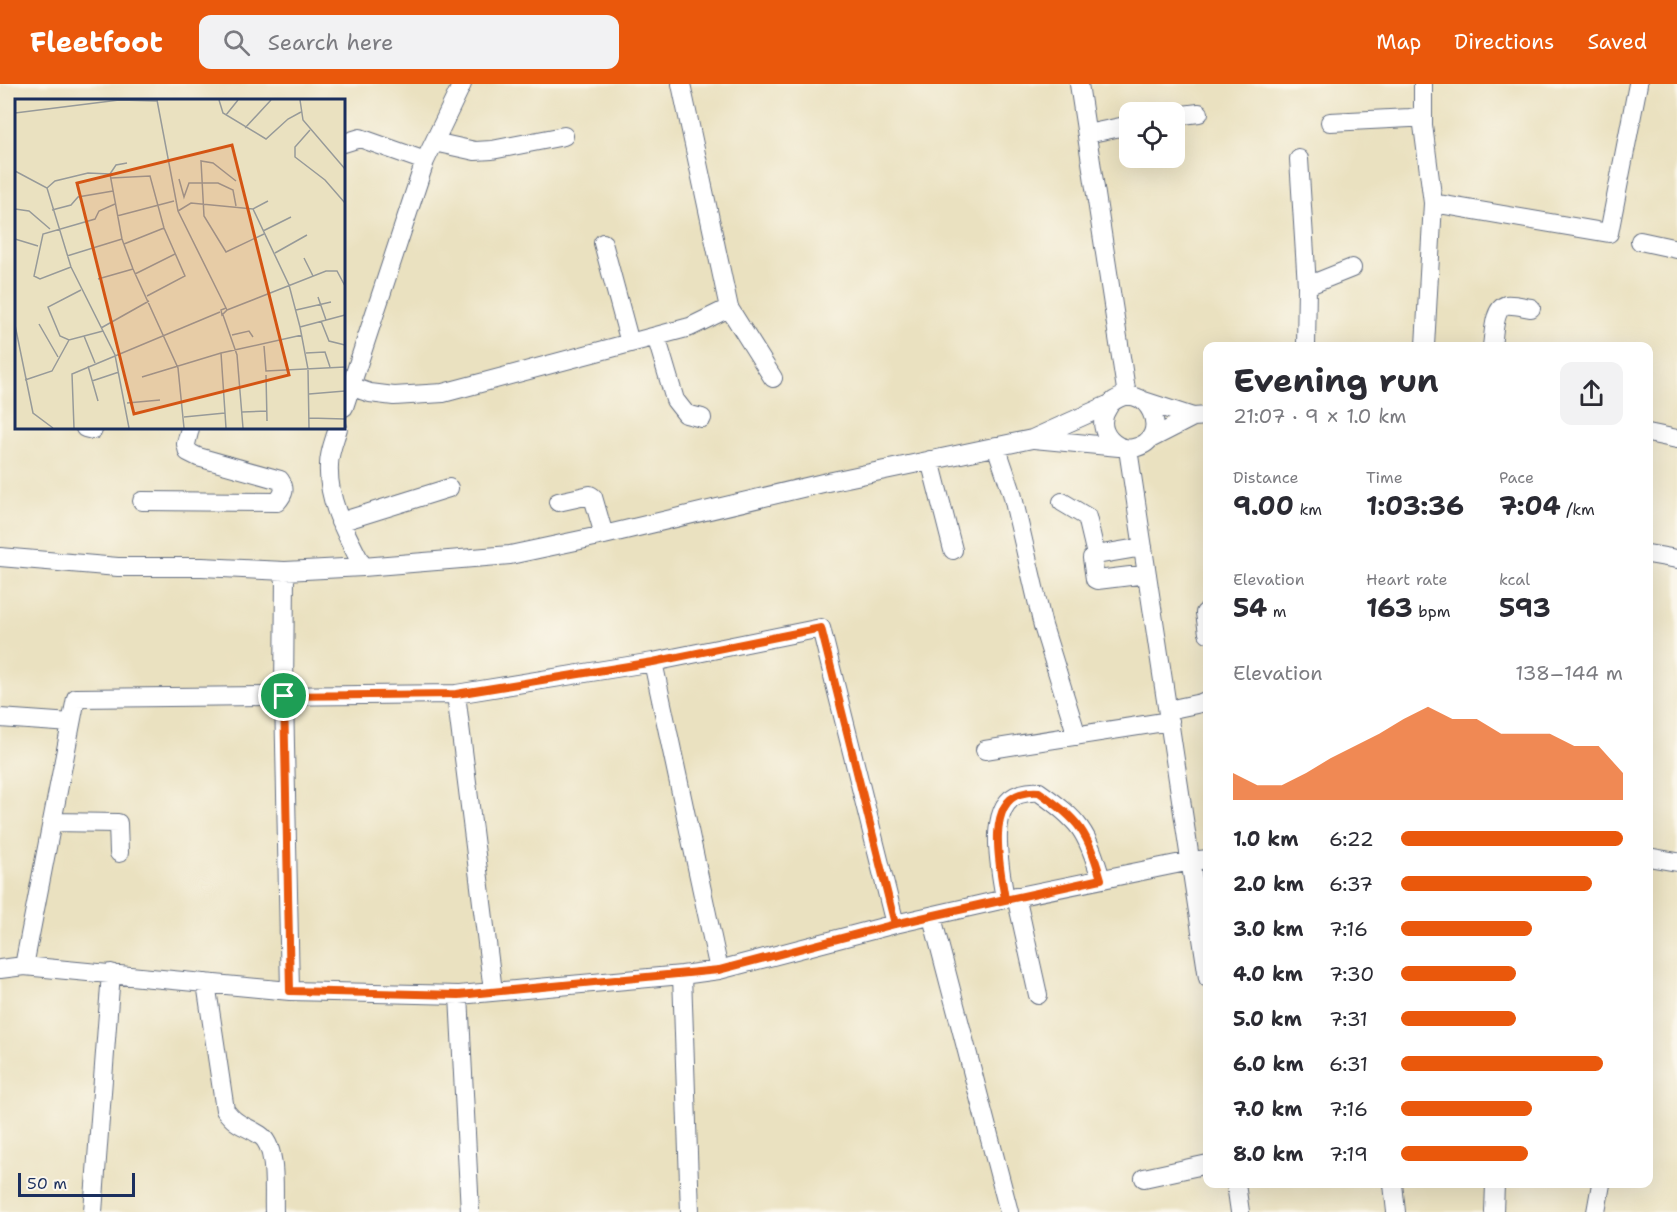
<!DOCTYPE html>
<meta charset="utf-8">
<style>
:root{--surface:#fff;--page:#f2f2f3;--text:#2b2b33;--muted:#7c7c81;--accent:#ea580c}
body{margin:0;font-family:"Shantell Sans",sans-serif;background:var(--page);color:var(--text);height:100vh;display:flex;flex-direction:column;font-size:22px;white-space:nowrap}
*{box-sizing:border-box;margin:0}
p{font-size:20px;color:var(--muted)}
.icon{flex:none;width:33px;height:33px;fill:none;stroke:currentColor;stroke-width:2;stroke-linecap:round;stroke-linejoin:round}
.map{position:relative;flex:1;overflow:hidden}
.side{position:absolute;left:1203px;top:258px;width:450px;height:846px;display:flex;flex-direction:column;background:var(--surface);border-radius:12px;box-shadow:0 6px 24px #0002}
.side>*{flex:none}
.controls{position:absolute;left:1119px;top:18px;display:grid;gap:12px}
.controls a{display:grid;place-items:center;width:66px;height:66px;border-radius:12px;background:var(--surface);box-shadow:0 6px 24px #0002;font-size:30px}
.scale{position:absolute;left:18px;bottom:15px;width:117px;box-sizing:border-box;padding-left:6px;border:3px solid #1b2f5e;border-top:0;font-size:16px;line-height:21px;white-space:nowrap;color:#1b2f5e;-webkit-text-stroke:4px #fbf7ec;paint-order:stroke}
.pin{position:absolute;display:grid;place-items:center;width:51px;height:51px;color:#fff;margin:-26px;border:3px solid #fff;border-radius:50%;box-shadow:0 2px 6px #0007}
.round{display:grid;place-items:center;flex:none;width:63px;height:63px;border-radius:12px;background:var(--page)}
.headline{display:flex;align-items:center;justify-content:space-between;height:102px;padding:0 30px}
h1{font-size:33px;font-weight:700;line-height:45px}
.metrics{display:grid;grid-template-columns:repeat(3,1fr);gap:9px;height:102px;padding:6px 30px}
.metrics div{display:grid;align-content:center}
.metrics b{font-size:26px;font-weight:700}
.metrics small{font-size:16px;font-weight:400}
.metrics p{font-size:16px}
.chart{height:168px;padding:12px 30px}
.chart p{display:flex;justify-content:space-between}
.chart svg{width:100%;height:108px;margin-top:6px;fill:var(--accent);opacity:.7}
ul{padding:0 30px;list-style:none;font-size:20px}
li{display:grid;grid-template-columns:96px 72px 1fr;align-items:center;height:45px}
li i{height:15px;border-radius:8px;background:var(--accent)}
header{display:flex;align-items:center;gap:36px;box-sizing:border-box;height:84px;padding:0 30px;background:var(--accent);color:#fff}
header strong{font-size:28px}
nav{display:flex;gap:33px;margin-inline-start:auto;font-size:21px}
.search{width:420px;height:54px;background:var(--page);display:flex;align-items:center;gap:15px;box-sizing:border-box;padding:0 21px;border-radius:12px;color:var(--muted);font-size:22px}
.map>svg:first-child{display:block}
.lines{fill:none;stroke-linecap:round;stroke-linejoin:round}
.minor-casing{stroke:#636d80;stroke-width:20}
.minor{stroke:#fff;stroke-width:18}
.route-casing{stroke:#fff;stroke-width:12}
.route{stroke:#ea580c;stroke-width:8}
.inset-road{fill:none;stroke:#979a99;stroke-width:1.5}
.view{fill:#d45514;fill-opacity:0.15;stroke:#d45514;stroke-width:3}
.inset-edge{fill:none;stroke:#1b2f5e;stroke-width:3}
</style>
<header>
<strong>Fleetfoot</strong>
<div class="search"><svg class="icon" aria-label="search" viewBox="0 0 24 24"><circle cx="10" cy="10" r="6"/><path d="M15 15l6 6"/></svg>Search here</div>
<nav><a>Map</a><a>Directions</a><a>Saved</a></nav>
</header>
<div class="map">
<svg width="1677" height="1128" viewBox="0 0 1677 1128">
<rect width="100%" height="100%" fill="#fbf7ec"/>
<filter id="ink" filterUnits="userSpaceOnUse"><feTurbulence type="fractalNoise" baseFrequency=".0167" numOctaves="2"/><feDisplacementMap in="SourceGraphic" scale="12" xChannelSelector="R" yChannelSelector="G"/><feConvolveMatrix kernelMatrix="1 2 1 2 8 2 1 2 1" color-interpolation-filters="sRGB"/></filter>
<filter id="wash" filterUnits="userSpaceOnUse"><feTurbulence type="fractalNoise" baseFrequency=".008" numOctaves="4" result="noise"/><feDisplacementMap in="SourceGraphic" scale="24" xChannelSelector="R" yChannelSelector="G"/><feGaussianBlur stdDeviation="1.35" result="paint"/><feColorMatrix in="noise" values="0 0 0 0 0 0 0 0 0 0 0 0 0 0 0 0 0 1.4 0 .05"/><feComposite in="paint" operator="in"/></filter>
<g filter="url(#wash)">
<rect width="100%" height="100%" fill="#eae1c0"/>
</g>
<g filter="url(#ink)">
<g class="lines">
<defs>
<path id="minor" d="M1079,0l48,312
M1423,0v41l10,78 -8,143
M1174,32l25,-3
M1330,38l80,-4 13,-2
M1087,50l43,-9
M434,58l41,9 17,-1 72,-14
M344,59l16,-5 65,23
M1299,75l8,127
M1433,119l176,30 29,-149
M1640,157l37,8
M603,159l27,100
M729,224l44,70
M656,252l19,64 11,14 16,4
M1306,262l1,-60 45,-18
M1492,262c2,-10 1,-37 14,-41 7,-1 18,2 25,3
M344,300l26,9 24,3 49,-3 247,-66 39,-19 -48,-224
M1144,317l49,16
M344,323l81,-246 37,-77
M85,344l8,2
M338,344c-3,11 -9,24 -9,37 -2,37 18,70 34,102
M1648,349l29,6
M1034,355l85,8
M1150,355l43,-22 15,-1
M996,362l16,47 31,133 34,110
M1128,365l80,529
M930,376l23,90
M142,417l135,1c7,-8 9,-13 3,-22l-82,-23 -10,-5 -2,-8 4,-16
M558,418l32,-7 3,2 11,38
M1062,418l25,15 9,38
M340,438l109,-34
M1143,463l-47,8 -4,3 3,21 2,1 50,-6
M1648,470l29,5
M0,473l118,10h84l83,4 78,-4 147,-12 94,-20 219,-52 209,-44 78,-35c35,-31 67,36 23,44 -17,3 -34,-14 -29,-32 1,-4 4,-8 6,-12
M285,487l-1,125 6,295
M1205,529l3,20
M653,578l66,308
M456,610l37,297
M1168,626l33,-7 7,-3
M0,634l71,5
M985,666l185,-29
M52,738l66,1 1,30
M1648,773l29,5
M1016,812l22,99
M1005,815c-4,-27 -20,-94 15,-105 7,-2 12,-3 19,-2 41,29 48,39 62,87
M932,833l77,295
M24,882l52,-268 380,-4 197,-32 168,-34 74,296
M0,885l24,-3 266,25 169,4 223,-20 37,-5 176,-46 110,-25 186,-38 17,-2
M682,891l8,237
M206,899l19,127c13,17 18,14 35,25 18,12 13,56 14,77
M459,911l11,217
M1144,1094l64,-14
M1236,1100l4,28
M1393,1100l3,28
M93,1128l18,-239
M1494,1128l1,-28
M1596,1128l5,-28"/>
</defs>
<use href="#minor" class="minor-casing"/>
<use href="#minor" class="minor"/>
</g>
</g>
<g class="lines" filter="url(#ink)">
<defs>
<path id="route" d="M284,612l6,295 169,4 260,-25 176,-46 206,-45c-14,-48 -21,-58 -62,-87 -7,-1 -12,0 -19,2 -35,11 -19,78 -15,105l-110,25 -74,-296 -168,34 -197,32 -172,2"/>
</defs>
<use href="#route" class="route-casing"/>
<use href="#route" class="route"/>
</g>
<g transform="translate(15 15)">
<rect width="330" height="330" fill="#eae1c0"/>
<path class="inset-road" d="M142,1l21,111 49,99 -5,5 -1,-5 5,-2M204,1l4,13 43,26 22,-20 13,-7M285,1l3,20 42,49M0,14l104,-13 38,1M211,16l12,-15M230,29l26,-28M295,31l-15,17v10l30,23 20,23M0,72l32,17 24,79 44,88 14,73M95,75l6,-9 11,-2M96,79l39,-2 14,52 21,48 -38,20M164,80l5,18 5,-14h29l15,7 3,16M221,82l-23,-18 -12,-2 3,55 22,36 38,-18M32,89l8,-7 33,-8 22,1 12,65 11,30 45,99 6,60M0,110l14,2 21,18M238,110l36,76 11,42 8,42 1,59M37,111l19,-5 7,-8 35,-6M163,112l13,-8 62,6 15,-8M102,117l57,-15M248,132l28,-14M0,140l23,7M109,145l40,-16M260,154l32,-18M52,157l55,-17M289,159l9,18M56,168l-31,12 -6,-3 9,-42 52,-15 4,-8 16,-7M120,175l40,-20M83,180l35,-10M66,191l-33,17 12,29 9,4 34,-9M303,198l8,23M212,211l99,-39h11l8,15M281,211l35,-8M208,216l14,40 6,73M306,222l8,20 16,4M24,225l19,33M0,226l18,88 20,15M285,228l45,-12M86,229l48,-27M217,236l17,-4 4,6M69,237l11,27M249,247l2,25 79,-4M206,254l5,75M291,254l19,-1 5,15M73,267l10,35M251,276l1,46M127,278l79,-24 81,-18M10,281l27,-9 17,-31M77,282l27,-9M294,295l36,-3M112,304l33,-3M227,313l25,-1M169,318l41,-4M294,319l36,1M59,329l-2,-54 148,-62"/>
<path class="view" d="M217,46l57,230 -155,39 -57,-231z"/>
<rect width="330" height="330" class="inset-edge"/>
</g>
</svg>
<div class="controls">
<a><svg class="icon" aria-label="locate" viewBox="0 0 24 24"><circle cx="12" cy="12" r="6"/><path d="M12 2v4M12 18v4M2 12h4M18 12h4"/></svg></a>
</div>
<div class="scale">50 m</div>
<div class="pin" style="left:284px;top:612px;background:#1e9e55"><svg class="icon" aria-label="arrive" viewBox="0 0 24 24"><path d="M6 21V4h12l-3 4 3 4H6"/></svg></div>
<section class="side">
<div class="headline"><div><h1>Evening run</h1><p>21:07 · 9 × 1.0 km</p></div><a class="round"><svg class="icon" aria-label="share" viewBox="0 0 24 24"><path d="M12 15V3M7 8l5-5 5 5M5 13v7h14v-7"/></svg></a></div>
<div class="metrics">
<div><p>Distance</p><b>9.00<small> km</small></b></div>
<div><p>Time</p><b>1:03:36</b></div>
<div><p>Pace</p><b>7:04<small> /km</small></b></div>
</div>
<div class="metrics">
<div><p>Elevation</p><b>54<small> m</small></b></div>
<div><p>Heart rate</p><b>163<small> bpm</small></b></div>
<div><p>kcal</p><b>593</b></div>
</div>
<div class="chart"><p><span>Elevation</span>138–144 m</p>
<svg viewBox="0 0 160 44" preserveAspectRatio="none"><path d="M0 44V33L10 38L20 38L30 33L40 27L50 22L60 17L70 11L80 6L90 11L100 11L110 17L120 17L130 17L140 22L150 22L160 33V44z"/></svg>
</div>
<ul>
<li><b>1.0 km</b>6:22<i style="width:100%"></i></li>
<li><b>2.0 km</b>6:37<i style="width:86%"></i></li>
<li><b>3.0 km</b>7:16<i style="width:59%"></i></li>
<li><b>4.0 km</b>7:30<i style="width:52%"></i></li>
<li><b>5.0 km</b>7:31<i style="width:52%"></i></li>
<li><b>6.0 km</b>6:31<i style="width:91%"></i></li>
<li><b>7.0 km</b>7:16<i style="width:59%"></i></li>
<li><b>8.0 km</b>7:19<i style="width:57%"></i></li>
</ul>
</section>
</div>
